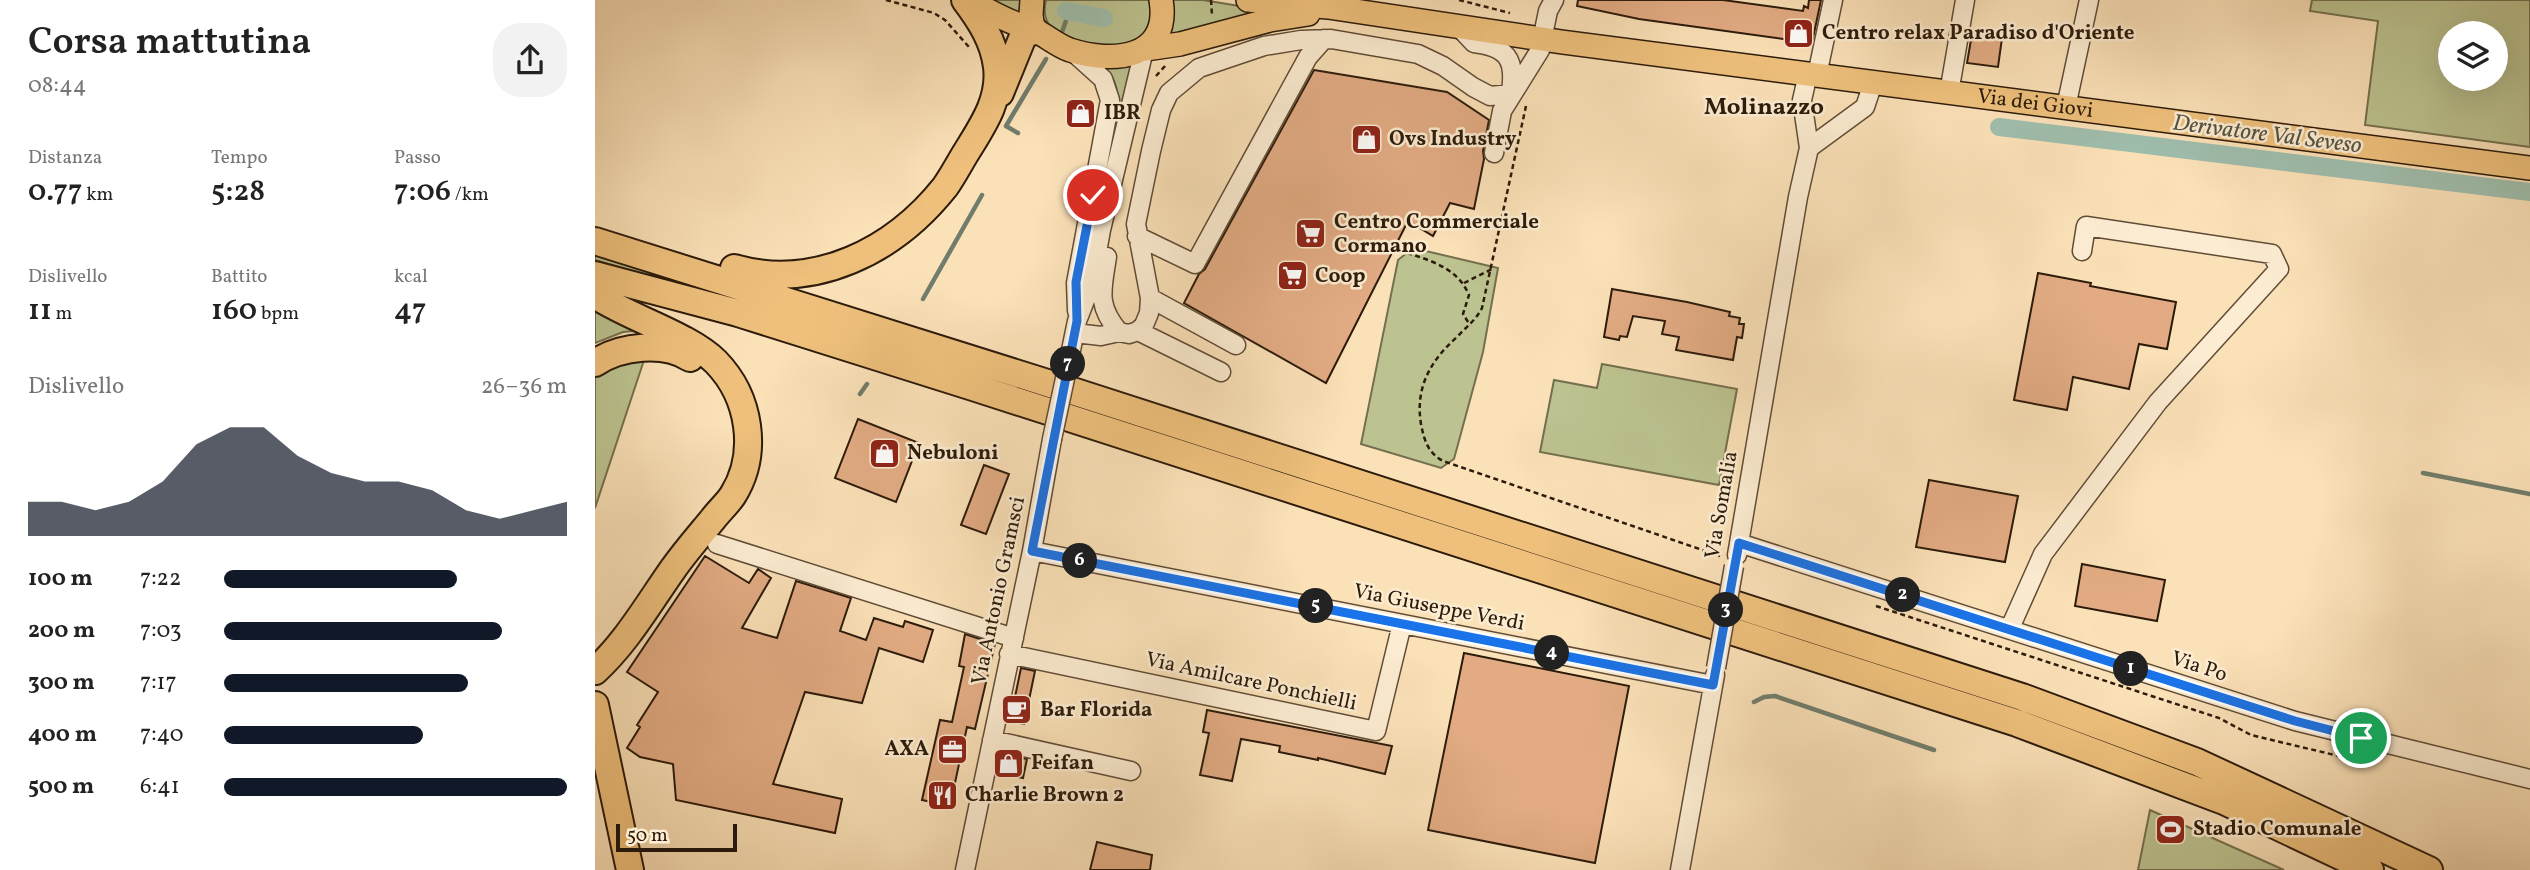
<!DOCTYPE html>
<html lang="it">
<meta charset="utf-8">
<style>
:root{--surface:#fff;--page:#f2f2f2;--text:#222;--muted:#767676;--accent:#111827}
body{margin:0;font-family:Vollkorn,serif;background:var(--page);color:var(--text);height:100vh;display:flex;flex-direction:column;font-size:26px;white-space:nowrap}
*{box-sizing:border-box;margin:0}
p{font-size:23px;color:var(--muted)}
.icon{flex:none;width:38px;height:38px;fill:none;stroke:currentColor;stroke-width:2;stroke-linecap:round;stroke-linejoin:round}
.map{position:relative;flex:1;overflow:hidden}
.panel{display:flex;flex-direction:column;background:var(--surface);width:595px}
.panel>*{flex:none}
.controls{position:absolute;left:1843px;top:21px;display:grid;gap:14px}
.controls a{display:grid;place-items:center;width:70px;height:70px;border-radius:50%;background:var(--surface);box-shadow:0 7px 28px #0002;font-size:35px}
.scale{position:absolute;left:21px;bottom:18px;width:121px;box-sizing:border-box;padding-left:7px;border:4px solid #2c1b0b;border-top:0;font-size:19px;line-height:24px;white-space:nowrap;color:#2c1b0b;-webkit-text-stroke:5px #fcecd1;paint-order:stroke}
.pin{position:absolute;display:grid;place-items:center;width:60px;height:60px;color:#fff;margin:-30px;border:4px solid #fff;border-radius:50%;box-shadow:0 2px 7px #0007}
.km{position:absolute;width:35px;height:35px;margin:-18px;border-radius:50%;background:#222;color:#fff;font-size:19px;line-height:35px;text-align:center}
.round{display:grid;place-items:center;flex:none;width:74px;height:74px;border-radius:28px;background:var(--page)}
.summary{display:flex;align-items:center;justify-content:space-between;height:119px;padding:0 28px}
h1{font-size:38px;font-weight:600;line-height:52px}
.stats{display:grid;grid-template-columns:repeat(3,1fr);gap:10px;height:119px;padding:7px 28px}
.stats div{display:grid;align-content:center}
.stats b{font-size:30px;font-weight:600}
.stats small{font-size:19px;font-weight:400}
.stats p{font-size:19px}
.chart{height:196px;padding:14px 28px}
.chart p{display:flex;justify-content:space-between}
.chart svg{width:100%;height:126px;margin-top:7px;fill:var(--accent);opacity:.7}
ul{padding:0 28px;list-style:none;font-size:23px}
li{display:grid;grid-template-columns:112px 84px 1fr;align-items:center;height:52px}
li i{height:18px;border-radius:9px;background:var(--accent)}
main{display:flex;flex:1;min-height:0}
.map>svg:first-child{display:block}
.green{fill:#bcc390;stroke:#746f4e;stroke-width:2;fill-rule:evenodd}
.lines{fill:none;stroke-linecap:round;stroke-linejoin:round}
.stream{stroke:#717d6c;stroke-width:4.5}
.canal{stroke:#9fbead;stroke-width:18}
.building{fill:#e2ab83;stroke:#2c1b0b;stroke-width:2}
.minor-casing{stroke:#604c36;stroke-width:21}
.major-casing{stroke:#2c1b0b;stroke-width:26}
.highway-casing{stroke:#2c1b0b;stroke-width:30}
.path{stroke:#2c1b0b;stroke-width:2.5;stroke-dasharray:5 3.5;stroke-linecap:butt}
.minor{stroke:#fcecd1;stroke-width:18}
.major{stroke:#eec07c;stroke-width:23}
.highway{stroke:#eec07c;stroke-width:26}
.minor-bridge-casing{stroke:#604c36;stroke-width:21;stroke-linecap:butt}
.minor-bridge{stroke:#fcecd1;stroke-width:18}
.route-casing{stroke:#fff;stroke-width:14}
.route{stroke:#1a73e8;stroke-width:9}
.labels{text-anchor:middle;dominant-baseline:central;stroke-width:5;stroke-linejoin:round;paint-order:stroke}
.poi-label{font-size:21px;font-weight:bold;fill:#2c1b0b;stroke:#fcecd1;text-anchor:start}
.street-label{font-size:21px;fill:#2c1b0b;stroke:#fcecd1}
.water-label{font-size:23px;font-style:italic;fill:#545444;stroke:#fcecd1}
.quarter-label{font-size:24px;font-weight:bold;fill:#2c1b0b;stroke:#fcecd1}
</style>
<main>
<section class="panel">
<div class="summary"><div><h1>Corsa mattutina</h1><p>08:44</p></div><a class="round"><svg class="icon" aria-label="share" viewBox="0 0 24 24"><path d="M12 15V3M7 8l5-5 5 5M5 13v7h14v-7"/></svg></a></div>
<div class="stats">
<div><p>Distanza</p><b>0.77<small> km</small></b></div>
<div><p>Tempo</p><b>5:28</b></div>
<div><p>Passo</p><b>7:06<small> /km</small></b></div>
</div>
<div class="stats">
<div><p>Dislivello</p><b>11<small> m</small></b></div>
<div><p>Battito</p><b>160<small> bpm</small></b></div>
<div><p>kcal</p><b>47</b></div>
</div>
<div class="chart"><p><span>Dislivello</span>26–36 m</p>
<svg viewBox="0 0 160 44" preserveAspectRatio="none"><path d="M0 44V32L10 32L20 35L30 32L40 25L50 12L60 6L70 6L80 16L90 22L100 25L110 25L120 28L130 35L140 38L150 35L160 32V44z"/></svg>
</div>
<ul>
<li><b>100 m</b>7:22<i style="width:68%"></i></li>
<li><b>200 m</b>7:03<i style="width:81%"></i></li>
<li><b>300 m</b>7:17<i style="width:71%"></i></li>
<li><b>400 m</b>7:40<i style="width:58%"></i></li>
<li><b>500 m</b>6:41<i style="width:100%"></i></li>
</ul>
</section>
<div class="map">
<svg width="1935" height="870" viewBox="0 0 1935 870">
<rect width="100%" height="100%" fill="#fbe1b8"/>
<filter id="stains"><feTurbulence type="fractalNoise" baseFrequency=".00286" numOctaves="4"/><feColorMatrix values="0 0 0 0 .2 0 0 0 0 .09 0 0 0 0 .02 0 0 0 .5 -.17"/></filter>
<radialGradient id="worn" r=".72"><stop offset=".6" stop-color="#630" stop-opacity="0"/><stop offset="1" stop-color="#630" stop-opacity=".3"/></radialGradient>
<path class="green" d="M394,0h33l-4,14z
M451,0h104c6,19 -1,28 -13,43 -29,5 -103,4 -91,-43z
M577,0h31l48,8 2,6 -87,25 5,-10z
M1717,0h218v147l-165,-22 13,-104 -68,-10zM1855,33h45v46h-45z
M513,64l24,1 2,4 -14,44 -10,50 -4,-1c6,-30 24,-70 -1,-94z
M818,248l85,20 -15,84 -29,107 -13,9 -80,-24 37,-184z
M0,253l238,78 -238,-71z
M0,305l50,25 -22,2 -28,11z
M53,348l-53,160v-145z
M1007,364l135,25 -18,96 -179,-33 14,-72 43,8z
M1555,810l134,60h-146z"/>
<g class="lines">
<path class="stream" d="M467,32l7,-20
M423,133l-12,-7 40,-67
M328,299l59,-104
M265,394l7,-10
M1828,473l107,21
M1159,702l10,-5 11,-1 159,54"/>
<path class="canal" d="M471,11l38,7
M1404,127l531,65"/>
</g>
<path class="building" d="M983,0h145l80,11 1,-5 4,2 1,-8h12l-9,43 -173,-24 -62,-13z
M1377,34l30,4 -4,29 -31,-4z
M719,70l133,22 42,28 -6,31 1,8 -10,50 -24,-6 -17,33 -25,-15 -82,162 -142,-80 15,-29 6,-5z
M1443,273l53,10 -1,3 86,16 -9,47 -28,-5 -10,45 -56,-12 -6,33 -53,-10z
M1017,289l75,13 43,10 -1,4 11,2 -1,6h5l-2,14 -5,-1 -4,23 -57,-10 3,-13 -17,-3 3,-13 -32,-5 -6,21 -7,-1 -1,4 -15,-3z
M263,419l61,24 -23,59 -61,-24z
M389,465l25,9 -23,60 -25,-9z
M1334,480l89,16 -13,66 -89,-15z
M110,556l44,27 9,-14 13,9 -29,50 35,10 19,-57 55,17 -11,33 26,9 8,-22 29,9 2,-6 28,9 -10,32 -44,-14 -17,55 -57,-11 -32,92 69,15 -7,34 -159,-33 -3,-36 -33,-7 -13,-9 13,-21 -3,-2 21,-33 -31,-20z
M1487,564l83,16 -8,41 -82,-15z
M370,634l30,10 -20,85 -8,-2 -17,79 -28,-6 18,-80 12,2 12,-55 -5,-1z
M869,653l165,33 -34,177 -167,-33z
M426,668l14,3 -11,53 -14,-3z
M612,710l185,36 -7,28 -67,-16v2l-39,-8 1,-6 -39,-7 -9,42 -32,-6 9,-42 -6,-1z
M409,754l23,5 -4,19 -23,-5z
M502,842l55,13 -2,15h-60z"/>
<g class="lines">
<defs>
<path id="minor" d="M863,26l16,17c32,4 42,15 37,48
M478,52l30,27 7,21 -34,183 1,28
M1222,75l16,-75
M1354,93l16,-93
M1471,107l23,-107
M1214,148l56,-41 8,-24
M899,153l8,-42 38,-61 8,-39 6,-11
M542,236l58,28 113,-207 16,-18
M512,257c-5,33 -11,48 12,75
M555,298l86,47
M543,331l83,41
M480,333l26,3 18,-4 10,2 9,-3 6,-6 5,-12 1,-15 -14,-74 15,-73 10,-41 8,-17 30,-25 65,-22 37,-6 30,-1 87,15 25,12 30,21 17,9 21,-2
M474,360l8,-39 14,-36 10,-55 43,-180
M1144,543l556,178 235,58
M122,544l297,94
M437,551l681,134
M1142,555l61,-358 11,-49 -7,-48 6,-26
M1415,628l33,-74 115,-152 121,-133 -7,-15 -186,-28 -4,25
M414,654l367,77 26,-107
M397,740l139,31
M370,870l67,-319 20,-112
M1085,870l35,-195"/>
<g id="major">
<path d="M373,0c16,8 32,18 49,24 5,2 10,3 15,5 14,6 24,16 38,21 43,14 101,9 91,-50"/>
<path d="M437,0l-1,15 2,14"/>
<path id="s1" d="M653,0l80,7 234,35 968,126"/>
<path d="M551,49l34,-5 90,-24 38,-6"/>
</g>
<path id="highway" d="M405,93l24,-59 11,-3
M0,241l465,146 962,310 175,65 232,108
M139,268c81,23 160,-17 211,-81 8,-11 15,-25 22,-36 16,-26 34,-52 30,-84 -3,-26 -17,-47 -32,-67
M0,275l143,38 235,74 1044,336 207,78 146,69
M0,295c34,23 94,40 121,67 34,35 43,91 17,133 -5,8 -14,16 -20,24 -14,17 -28,33 -40,50 -24,34 -47,74 -78,102
M0,363c25,-17 69,-22 95,-5
M0,705l35,165"/>
</defs>
<use href="#minor" class="minor-casing"/>
<use href="#major" class="major-casing"/>
<use href="#highway" class="highway-casing"/>
<path class="path" d="M291,0l48,13 11,7 24,27
M616,0l1,15
M864,0l51,13
M561,76l10,-11
M931,106l-44,202c-6,12 -16,19 -25,29 -27,24 -42,51 -36,87 3,16 7,29 22,37l277,95
M812,253c26,8 51,16 62,42l-6,19 7,11
M869,283l28,-14
M1281,606l343,112 32,17 92,22 12,-4"/>
<use href="#minor" class="minor"/>
<use href="#major" class="major"/>
<use href="#highway" class="highway"/>
<defs>
<path id="minor-bridge" d="M457,439l17,-79
M1121,668l18,-102"/>
</defs>
<use href="#minor-bridge" class="minor-bridge-casing"/>
<use href="#minor-bridge" class="minor-bridge"/>
</g>
<g class="lines">
<defs>
<path id="route" d="M498,195l-17,87 1,39 -45,230 681,134 26,-142 556,178 66,17"/>
</defs>
<use href="#route" class="route-casing"/>
<use href="#route" class="route"/>
</g>
<defs>
<symbol id="shop-square" viewBox="-11 -11 22 22"><rect x="-9" y="-9" width="18" height="18" rx="4" fill="#8f2418" stroke="#fcecd1"/><path d="M-5-2.5h2.3a2.7 3.5 0 0 1 5.4 0H5L5.5 6h-11ZM-1.5-2.5h3a1.5 2.3 0 0 0-3 0Z" fill="#fff"/></symbol>
<symbol id="supermarket-square" viewBox="-11 -11 22 22"><rect x="-9" y="-9" width="18" height="18" rx="4" fill="#8f2418" stroke="#fcecd1"/><path d="M-6-5.5h2.5l.6 2H6L4.5 2H-2.5L-4.4-4H-6ZM-1.5 3.2a1.3 1.3 0 1 0 .1 0ZM3 3.2a1.3 1.3 0 1 0 .1 0Z" fill="#fff"/></symbol>
<symbol id="cafe-square" viewBox="-11 -11 22 22"><rect x="-9" y="-9" width="18" height="18" rx="4" fill="#8f2418" stroke="#fcecd1"/><path d="M-5.5-4.5H6V0H3Q3 3.5 0 3.5H-2.5Q-5.5 3.5-5.5 0ZM3-3.2v2h1.7v-2ZM-6 4.5H4V6H-6Z" fill="#fff"/></symbol>
<symbol id="office-square" viewBox="-11 -11 22 22"><rect x="-9" y="-9" width="18" height="18" rx="4" fill="#8f2418" stroke="#fcecd1"/><path d="M-6-3h4V-5.5h4V-3h4V5H-6ZM-1-4.5V-3h2v-1.5ZM-6 0V1H6V0Z" fill="#fff"/></symbol>
<symbol id="restaurant-square" viewBox="-11 -11 22 22"><rect x="-9" y="-9" width="18" height="18" rx="4" fill="#8f2418" stroke="#fcecd1"/><path d="M-5-6h1v4h1v-4h1v4h1v-4h1v5L-1.5 .5V6h-2V.5L-5-1ZM5-6V6H3V1.5H1.5Q1.5-4 5-6Z" fill="#fff"/></symbol>
<symbol id="stadium-square" viewBox="-11 -11 22 22"><rect x="-9" y="-9" width="18" height="18" rx="4" fill="#8f2418" stroke="#fcecd1"/><path d="M0-5a6.5 5 0 1 0 0 10a6.5 5 0 1 0 0-10ZM-3.5-1.8h7v3.6h-7Z" fill="#fff"/></symbol>
</defs>
<g fill-rule="evenodd">
<use href="#shop-square" x="1186" y="16" width="35" height="35"/>
<use href="#shop-square" x="468" y="96" width="35" height="35"/>
<use href="#shop-square" x="754" y="122" width="35" height="35"/>
<use href="#supermarket-square" x="698" y="216" width="35" height="35"/>
<use href="#supermarket-square" x="680" y="258" width="35" height="35"/>
<use href="#shop-square" x="272" y="436" width="35" height="35"/>
<use href="#cafe-square" x="404" y="692" width="35" height="35"/>
<use href="#office-square" x="340" y="732" width="35" height="35"/>
<use href="#shop-square" x="396" y="746" width="35" height="35"/>
<use href="#restaurant-square" x="330" y="778" width="35" height="35"/>
<use href="#stadium-square" x="1558" y="812" width="35" height="35"/>
</g>
<g class="labels">
<g class="poi-label">
<text x="1227" y="33">Centro relax Paradiso d'Oriente</text>
<text x="509" y="113">IBR</text>
<text x="794" y="139">Ovs Industry</text>
<text x="739" y="222">Centro Commerciale<tspan x="739" dy="24">Cormano</tspan></text>
<text x="720" y="276">Coop</text>
<text x="312" y="453">Nebuloni</text>
<text x="445" y="710">Bar Florida</text>
<text x="334" y="749" text-anchor="end">AXA</text>
<text x="436" y="763">Feifan</text>
<text x="370" y="795">Charlie Brown 2</text>
<text x="1598" y="829">Stadio Comunale</text>
</g>
<g class="street-label">
<text stroke="none"><textPath href="#s1" startOffset="794">Via dei Giovi</textPath></text>
<text transform="translate(1127 505) rotate(-80)">Via Somalia</text>
<text transform="translate(404 591) rotate(-78)">Via Antonio Gramsci</text>
<text transform="translate(844 608) rotate(11)">Via Giuseppe Verdi</text>
<text transform="translate(1604 667) rotate(18)">Via Po</text>
<text transform="translate(656 682) rotate(12)">Via Amilcare Ponchielli</text>
</g>
<g class="water-label">
<text transform="translate(1672 135) rotate(7)">Derivatore Val Seveso</text>
</g>
<g class="quarter-label">
<text x="1169" y="108">Molinazzo</text>
</g>
</g>
<rect width="100%" height="100%" filter="url(#stains)"/>
<rect width="100%" height="100%" fill="url(#worn)"/>
</svg>
<div class="controls">
<a><svg class="icon" aria-label="layers" viewBox="0 0 24 24"><path d="M12 4l9 5-9 5-9-5zM3 14l9 5 9-5"/></svg></a>
</div>
<div class="scale">50 m</div>
<div class="pin" style="left:1766px;top:738px;background:#1e9e55"><svg class="icon" aria-label="arrive" viewBox="0 0 24 24"><path d="M6 21V4h12l-3 4 3 4H6"/></svg></div>
<div class="pin" style="left:498px;top:195px;background:#d93025"><svg class="icon" aria-label="check" viewBox="0 0 24 24"><path d="M5 12l5 5 9-10"/></svg></div>
<b class="km" style="left:1536px;top:669px">1</b>
<b class="km" style="left:1308px;top:595px">2</b>
<b class="km" style="left:1131px;top:610px">3</b>
<b class="km" style="left:957px;top:653px">4</b>
<b class="km" style="left:721px;top:606px">5</b>
<b class="km" style="left:485px;top:561px">6</b>
<b class="km" style="left:473px;top:364px">7</b>
</div>
</main>
